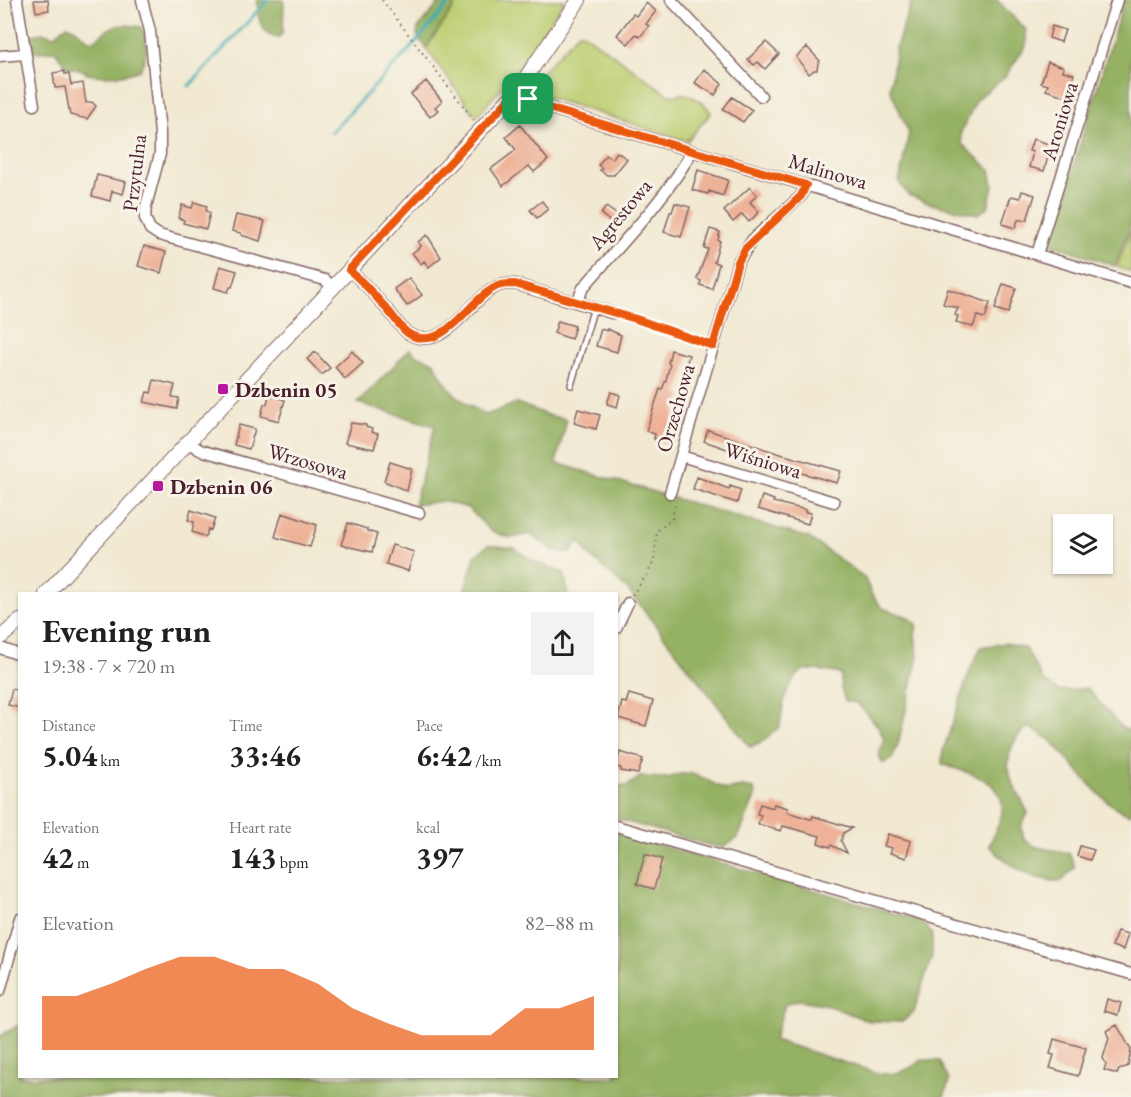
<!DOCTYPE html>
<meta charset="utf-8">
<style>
:root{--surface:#fff;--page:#f2f2f2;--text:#202124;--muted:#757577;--accent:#ea580c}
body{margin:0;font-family:"EB Garamond",serif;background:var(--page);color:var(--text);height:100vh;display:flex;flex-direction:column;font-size:22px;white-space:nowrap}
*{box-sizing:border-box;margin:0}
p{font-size:20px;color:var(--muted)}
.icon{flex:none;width:33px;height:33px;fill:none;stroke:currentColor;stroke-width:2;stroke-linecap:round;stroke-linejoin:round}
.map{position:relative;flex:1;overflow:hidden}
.details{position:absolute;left:18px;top:592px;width:600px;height:486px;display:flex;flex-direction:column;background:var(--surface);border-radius:0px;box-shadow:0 2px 4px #0004}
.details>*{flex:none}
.fabs{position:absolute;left:1053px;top:514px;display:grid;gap:12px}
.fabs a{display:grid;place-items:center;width:60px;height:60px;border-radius:0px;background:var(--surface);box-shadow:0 2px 4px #0004;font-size:30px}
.pin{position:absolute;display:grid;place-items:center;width:51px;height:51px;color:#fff;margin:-26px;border-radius:12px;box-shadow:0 3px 9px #0006}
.round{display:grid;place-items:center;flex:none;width:63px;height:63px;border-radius:0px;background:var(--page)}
.headline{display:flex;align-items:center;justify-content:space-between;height:102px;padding:0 24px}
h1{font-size:33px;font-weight:700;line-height:45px}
.figures{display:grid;grid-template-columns:repeat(3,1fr);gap:9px;height:102px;padding:6px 24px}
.figures div{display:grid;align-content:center}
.figures b{font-size:30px;font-weight:700}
.figures small{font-size:16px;font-weight:400}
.figures p{font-size:16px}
.chart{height:168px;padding:12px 24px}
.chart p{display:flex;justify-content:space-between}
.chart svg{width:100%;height:108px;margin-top:6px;fill:var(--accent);opacity:.7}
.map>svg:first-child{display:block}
.green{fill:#bcce71;stroke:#83764e;stroke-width:1.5}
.forest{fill:#95b163;stroke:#706847;stroke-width:1.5}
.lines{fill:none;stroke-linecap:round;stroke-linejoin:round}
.stream{stroke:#39abb3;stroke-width:3}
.building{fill:#eeb298}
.service-casing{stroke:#846665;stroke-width:8}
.minor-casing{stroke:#846665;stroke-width:13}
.tertiary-casing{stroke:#846665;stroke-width:16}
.path{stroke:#846665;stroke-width:2;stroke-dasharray:1.5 4.5;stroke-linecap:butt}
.service{stroke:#fff;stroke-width:5}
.minor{stroke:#fff;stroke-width:10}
.tertiary{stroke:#fff;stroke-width:14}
.route-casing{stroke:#fff;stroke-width:12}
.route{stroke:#ea580c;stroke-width:8}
.poi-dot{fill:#b5179e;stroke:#f7f3e8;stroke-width:2}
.labels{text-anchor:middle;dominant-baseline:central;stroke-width:6;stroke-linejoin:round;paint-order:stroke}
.street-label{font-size:21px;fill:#4a1f2b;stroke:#f7f3e8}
.poi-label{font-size:21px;font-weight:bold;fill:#4a1f2b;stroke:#f7f3e8;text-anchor:start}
</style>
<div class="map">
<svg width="1131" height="1097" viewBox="0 0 1131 1097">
<rect width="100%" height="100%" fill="#f7f3e8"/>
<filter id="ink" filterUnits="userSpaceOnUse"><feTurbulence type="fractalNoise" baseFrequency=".0167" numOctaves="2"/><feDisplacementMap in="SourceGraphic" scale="12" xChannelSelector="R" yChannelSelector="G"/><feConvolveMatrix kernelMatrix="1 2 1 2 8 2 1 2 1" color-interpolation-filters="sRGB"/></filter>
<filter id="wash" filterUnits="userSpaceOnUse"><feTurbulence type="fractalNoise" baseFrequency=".008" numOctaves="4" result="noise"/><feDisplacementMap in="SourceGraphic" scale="24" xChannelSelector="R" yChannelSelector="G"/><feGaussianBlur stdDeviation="1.35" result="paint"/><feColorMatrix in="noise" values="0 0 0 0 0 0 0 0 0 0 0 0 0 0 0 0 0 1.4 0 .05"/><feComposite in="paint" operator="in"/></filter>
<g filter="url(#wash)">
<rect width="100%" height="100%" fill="#f1e9d2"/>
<path class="green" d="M459,0h106l-50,72 -37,43 -5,-2 -47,-65z
M579,32l7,3 83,60c5,1 9,-1 14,-1 9,0 25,12 28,19l-24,28 -143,-45 -6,-9 3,-14z
M1131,230v42l-14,-5z"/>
<path class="forest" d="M257,0h27l-1,31 -3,6 -3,1c-18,-6 -19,-21 -20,-38z
M442,0h17l-33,48 -9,-13 1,-7z
M912,0h85l29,30v16l-21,31 -28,22 -16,33 1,12 28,26 3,15 -5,22 -10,7 -43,-9 -27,-10 -9,-13 10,-49 -19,-44 6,-42z
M1124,0h7v224l-16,42 -65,-23z
M67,25c11,3 14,11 24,16 7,-2 10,-6 16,-11 10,-7 23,-5 34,-3 9,16 6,27 -1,43 -16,6 -36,7 -53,4l-4,-4 -16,-3 -12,-16 -22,1 -1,-17 12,-2 10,3z
M410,349l7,6 17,7c13,28 25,39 52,53l31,-12 33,13 17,3 -11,44 253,75 55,39 8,18 10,13 26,9 9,7 -2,11 3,21 -19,85 -7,18 -10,5 -3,-10 5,-15 -6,-13 -21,-23 -12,-2 -4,-13v-14l-22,-4h-16c-19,18 -20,32 -23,56l-15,14 -15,7 -122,-157 -41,-37 -7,-12 -5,3 -4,9 -18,-3 -23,-16 -20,4 -19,-7 -23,-23 -26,-7 -28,4 21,-79 -77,-23z
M488,545l26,3 21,14 29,11 4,21h-102l-2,-2 11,-36z
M1005,643l21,6 16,30 16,12 29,-3 34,39 10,4v84c-32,-10 -58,-54 -82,-76 -6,-5 -14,-8 -21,-12 -8,5 -11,10 -15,18 -13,27 4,44 15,68l-7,14 3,13 12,7 33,6 6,14 -13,14c-30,1 -52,-15 -73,-35 4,-10 12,-23 13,-34 4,-34 -36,-39 -60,-48l1,-13 27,-81 11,-23z
M680,774h15l31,16 16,-3 12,2 1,8 -17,41 -14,9 -12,-1 -95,-27v-33h10l13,-9 28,1z
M617,833l304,88 11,13v22l-18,56 -12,10 -33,-1 -45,-17 -25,-4 -14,4 -11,36 106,34c18,0 28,-3 42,-14l18,1 9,20 -5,16h-944v-61l19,-11 1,52h596z"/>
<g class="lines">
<path class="stream" d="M189,86l79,-86
M331,132l79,-83 42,-49"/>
</g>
<g id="blocks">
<path class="building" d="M34,0h14l1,10 -13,2z
M646,3l10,8 -10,13 3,2 -9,11 -4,-3 -8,10 -11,-9 16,-21 3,2z
M1052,26l13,4 -4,12 -12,-4z
M766,42l13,12 -14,15 -7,-7 -4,3 -6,-6z
M807,47l13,14 -2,2 -1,7h-3l-5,4 -13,-17z
M1048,62l16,5 -1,4 11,3 -7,23 -21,-7 2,-5 -7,-2z
M704,69l18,15 -7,11 -20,-12z
M64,71l1,3h4l2,11 12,-2 3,20 6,-1 4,4 -9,13 -17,-4 -5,-28 -10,1 -2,-15z
M426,81l16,20 -7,6 3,3 -8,7 -19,-23z
M732,97l20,13 -9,12 -20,-13z
M520,125l28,35 -14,12 -5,-6 -26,20 -12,-17 25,-19 -10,-13z
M1033,139l22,7 -4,12 -3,-1 -4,14 -15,-4 4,-15 -4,-1z
M617,152l10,7 -13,16h-7l-7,-5 2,-2 -4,-3 8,-10 6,4z
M698,170l30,10 -5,16 -14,-5 -1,3 -16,-4z
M97,175l29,7 -3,12 -11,-3 -2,10 -18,-5z
M750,187l7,8 -7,7 9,10 -10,10 -7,-8 -9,8 -9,-11z
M1022,191l13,4 -8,25h-9l-3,8 -13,-4 9,-28 9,2z
M542,201l6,8 -11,9 -7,-8z
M194,202l13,4 -1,5 4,2 -4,16 -23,-6 1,-3 -6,-2 4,-13 10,3z
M675,203l15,4 -9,30 -17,-5 6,-20h2z
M606,207l13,9 -6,8 -12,-10z
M236,215l29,6 -5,20 -19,-6v-2l-9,-2z
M710,229l10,3 -2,8 2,1 -6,21 5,2 -7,25 -12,-4 1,-4 -4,-2 11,-30 -4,-1z
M427,235l14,22 -12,10 -5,-6 -3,3 -9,-11 9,-7 -3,-4z
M144,246l22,6 -5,21 -23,-7z
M220,266l17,5 -5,16h-2l-2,5 -14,-4z
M409,278l13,17 -15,11 -13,-17z
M1003,284l13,4 -8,25 -13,-4z
M948,289l42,14 -5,15 -8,-2 -4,11 -17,-5 2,-6 -3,-1 3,-7 -15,-4z
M558,321l17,5 -4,13 -17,-6z
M601,329l6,2v-2l14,6 -4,17 -21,-6z
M671,350l18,5 -11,39 3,1 -9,28 1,1 -6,19 -13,-4 1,-5 -9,-3 14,-42h2l4,-9 4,-16 -2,-1z
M352,351l11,12 -18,16 -10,-12z
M315,352l15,16 -8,7 -15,-16z
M154,380l21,5 -3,12 7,1 -2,11 -33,-7 3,-10 4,1z
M611,392l9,3 -3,12 -10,-3z
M269,395l16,5 -6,21 -18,-5 3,-12h3z
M578,409l22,6 -4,14 -22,-6z
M351,423l15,2v2l6,2 -1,3 7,2 -4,15 -29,-6z
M239,425l16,4 -6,20 -15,-4z
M708,430l69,23 64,18 -4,12 -70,-20 -63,-22z
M390,462l22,7 -5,22 -23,-10z
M697,477l32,12 1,-3 11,4 -4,13 -44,-14z
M762,496l12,4 -1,2 33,8 -1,2 6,1 -3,11 -50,-15z
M191,510l24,8 -4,12 -3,-1 -2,8 -14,-5 2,-10 -6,-2z
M282,513l35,12 -7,22 -35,-10z
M348,523l19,6v2l10,3 -5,18 -31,-7z
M392,545l22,7 -6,19 -22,-7z
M12,689l8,2v17l-12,-3z
M629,694l24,7 -7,25 -28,-8 4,-16 4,1z
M620,752l23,7 -5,15 -17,-3v-3l-5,-1z
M760,804l13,4 1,-4 14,4 -1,4 23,7h2l1,-3 39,12 -9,5 -2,8 6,12 -16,-8 -1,2 -12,-4 2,-7 -37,-10 -2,5 -23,-7 3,-9 -4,-1z
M888,834l23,7 -5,17 -16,-5 2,-5 -8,-2z
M1080,846l14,4 -4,10 -13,-4z
M645,854l17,5 -8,30 -17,-5z
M1117,931l11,3 -5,16 -11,-4z
M1107,999l14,4 -3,12 -14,-4z
M1117,1025l14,25 -3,16 -9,4 -2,4 -13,-4 2,-6 -3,-6 6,-20 -3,-7z
M1054,1039l32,9 -8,28 -28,-8 4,-13 -4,-1z"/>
</g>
</g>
<g filter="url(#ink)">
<use href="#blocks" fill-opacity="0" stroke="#846665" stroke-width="1.5"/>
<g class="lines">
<defs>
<path id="service" d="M571,385l23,-78"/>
<path id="minor" d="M17,0l17,105
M142,0l8,31 10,102v21l-14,52 -1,12 5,11 9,6 166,45 8,7
M671,0l90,96
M0,56l25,-2
M516,92l26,14 589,177
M1037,254l80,-254
M349,270c16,13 28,28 42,44 5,6 11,16 18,20 38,21 61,-39 92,-49 4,-1 10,-1 14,-1l97,29
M577,302l6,-14c35,-41 84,-90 109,-137
M188,442l12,8 219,63
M681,456l153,46
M670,493l68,-231 15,-23 48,-43 5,-11
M616,628l12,-25
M0,648l20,7
M616,826l515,148
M0,991l20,-73"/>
<path id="tertiary" d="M46,594l470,-502 63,-92
M0,638l20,-17"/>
</defs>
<use href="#service" class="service-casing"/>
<use href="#minor" class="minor-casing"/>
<use href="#tertiary" class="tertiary-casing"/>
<path class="path" d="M382,0l92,120
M622,315l83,28
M632,595l15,-20 7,-14 3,-30 15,-12 4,-18"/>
<use href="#service" class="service"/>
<use href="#minor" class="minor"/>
<use href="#tertiary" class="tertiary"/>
</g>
</g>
<g class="lines" filter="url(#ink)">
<defs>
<path id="route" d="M516,92l26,14 264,79 -5,11 -56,53 -7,13 -25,84 -77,-27 -121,-35c-4,0 -10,0 -14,1 -31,9 -55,70 -92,49 -7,-4 -13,-14 -18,-20 -14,-16 -26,-31 -42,-44z"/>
</defs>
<use href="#route" class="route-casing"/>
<use href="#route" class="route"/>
</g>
<g class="poi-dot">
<rect x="217" y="383" width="12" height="12" rx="3"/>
<rect x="152" y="480" width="12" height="12" rx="3"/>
</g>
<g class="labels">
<g class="street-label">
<text transform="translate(1059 121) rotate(-73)">Aroniowa</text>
<text transform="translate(828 171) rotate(16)">Malinowa</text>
<text transform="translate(134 173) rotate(-83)">Przytulna</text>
<text transform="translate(620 214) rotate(-50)">Agrestowa</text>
<text transform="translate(675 408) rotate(-74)">Orzechowa</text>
<text transform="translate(763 460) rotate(17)">Wiśniowa</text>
<text transform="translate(308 461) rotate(16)">Wrzosowa</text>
</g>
<g class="poi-label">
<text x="235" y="389">Dzbenin 05</text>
<text x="170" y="486">Dzbenin 06</text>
</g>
</g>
</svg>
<div class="fabs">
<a><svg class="icon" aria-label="layers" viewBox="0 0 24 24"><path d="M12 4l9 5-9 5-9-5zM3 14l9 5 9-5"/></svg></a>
</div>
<div class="pin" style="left:528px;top:99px;background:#1e9e55"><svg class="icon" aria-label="arrive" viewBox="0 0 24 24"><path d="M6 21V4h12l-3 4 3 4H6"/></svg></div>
<section class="details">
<div class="headline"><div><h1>Evening run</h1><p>19:38 · 7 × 720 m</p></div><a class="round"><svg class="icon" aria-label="share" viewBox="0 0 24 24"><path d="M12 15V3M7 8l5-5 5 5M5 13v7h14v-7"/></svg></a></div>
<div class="figures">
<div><p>Distance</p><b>5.04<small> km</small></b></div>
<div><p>Time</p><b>33:46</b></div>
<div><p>Pace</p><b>6:42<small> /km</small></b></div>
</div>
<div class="figures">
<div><p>Elevation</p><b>42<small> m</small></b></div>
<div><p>Heart rate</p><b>143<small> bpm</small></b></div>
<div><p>kcal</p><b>397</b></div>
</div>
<div class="chart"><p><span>Elevation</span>82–88 m</p>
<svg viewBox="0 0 160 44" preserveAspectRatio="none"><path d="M0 44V22L10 22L20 17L30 11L40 6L50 6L60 11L70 11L80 17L90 27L100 33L110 38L120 38L130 38L140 27L150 27L160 22V44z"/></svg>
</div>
</section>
</div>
